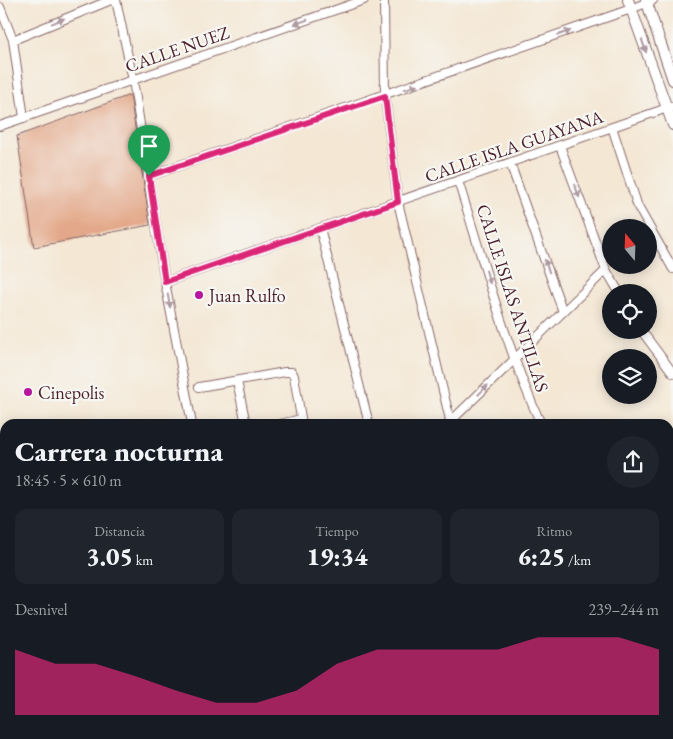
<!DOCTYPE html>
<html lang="es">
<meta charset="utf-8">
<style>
:root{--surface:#171b24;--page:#20242c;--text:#f1f3f6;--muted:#9ea1a6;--accent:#db2777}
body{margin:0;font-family:"EB Garamond",serif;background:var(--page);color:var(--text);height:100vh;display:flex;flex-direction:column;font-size:19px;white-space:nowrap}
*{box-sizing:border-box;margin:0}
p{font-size:16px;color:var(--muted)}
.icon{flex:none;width:28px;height:28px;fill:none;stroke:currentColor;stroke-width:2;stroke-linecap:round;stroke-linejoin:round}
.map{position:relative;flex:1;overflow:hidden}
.sheet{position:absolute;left:0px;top:419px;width:674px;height:321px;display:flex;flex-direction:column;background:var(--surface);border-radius:15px 15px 0 0;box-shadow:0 2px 12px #0003}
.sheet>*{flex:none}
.needle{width:32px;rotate:341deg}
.fabs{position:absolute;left:602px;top:219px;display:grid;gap:10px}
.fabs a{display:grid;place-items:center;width:55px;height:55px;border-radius:50%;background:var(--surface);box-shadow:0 2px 12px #0003;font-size:25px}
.pin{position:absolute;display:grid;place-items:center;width:42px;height:42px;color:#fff;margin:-51px -21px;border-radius:50% 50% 50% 0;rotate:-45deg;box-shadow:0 0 5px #0007}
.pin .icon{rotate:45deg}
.round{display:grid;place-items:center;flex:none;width:52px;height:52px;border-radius:26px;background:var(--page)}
.head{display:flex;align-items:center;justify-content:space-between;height:85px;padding:0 15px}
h1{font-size:28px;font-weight:800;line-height:38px}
.metrics{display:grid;grid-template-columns:repeat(3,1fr);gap:8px;height:85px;padding:5px 15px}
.metrics div{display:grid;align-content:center;border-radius:12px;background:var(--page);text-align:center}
.metrics b{font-size:25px;font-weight:800}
.metrics small{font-size:14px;font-weight:400}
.metrics p{font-size:14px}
.chart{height:140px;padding:10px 15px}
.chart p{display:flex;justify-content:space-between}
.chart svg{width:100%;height:90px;margin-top:5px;fill:var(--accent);opacity:.7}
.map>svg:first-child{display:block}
.green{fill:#a4c067;stroke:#777049}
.building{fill:#e3a889}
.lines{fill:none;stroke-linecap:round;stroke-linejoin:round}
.minor-casing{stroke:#866566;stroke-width:10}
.tertiary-casing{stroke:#866566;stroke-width:12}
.secondary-casing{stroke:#866566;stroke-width:14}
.minor{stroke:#fff;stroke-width:8}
.tertiary{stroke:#fff;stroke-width:10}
.secondary{stroke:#fff;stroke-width:11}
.oneway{fill:#ae9aa0}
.route-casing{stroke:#fff;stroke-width:10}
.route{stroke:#db2777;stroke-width:6}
.poi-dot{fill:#b5179e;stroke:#f6f6f2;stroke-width:2}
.labels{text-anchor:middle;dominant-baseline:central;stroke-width:4.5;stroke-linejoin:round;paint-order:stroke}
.street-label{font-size:18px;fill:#4a1f2b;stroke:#f6f6f2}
.poi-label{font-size:18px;fill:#4a1f2b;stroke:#f6f6f2;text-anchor:start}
</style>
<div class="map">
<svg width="673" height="739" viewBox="0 0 673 739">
<rect width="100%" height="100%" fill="#f6f6f2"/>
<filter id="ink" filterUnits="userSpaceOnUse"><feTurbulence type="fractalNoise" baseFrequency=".02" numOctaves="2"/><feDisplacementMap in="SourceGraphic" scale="10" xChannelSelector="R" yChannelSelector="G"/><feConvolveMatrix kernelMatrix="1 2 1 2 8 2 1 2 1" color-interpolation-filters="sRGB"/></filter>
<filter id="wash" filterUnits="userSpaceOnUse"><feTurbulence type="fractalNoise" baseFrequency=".0096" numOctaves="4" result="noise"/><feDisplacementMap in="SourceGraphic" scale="20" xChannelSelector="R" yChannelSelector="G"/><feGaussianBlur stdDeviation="1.12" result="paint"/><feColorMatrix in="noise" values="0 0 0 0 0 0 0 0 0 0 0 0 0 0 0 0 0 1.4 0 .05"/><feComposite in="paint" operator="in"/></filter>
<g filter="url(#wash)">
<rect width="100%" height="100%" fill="#f4e7d4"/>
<path class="green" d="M0,507l5,35v88l-5,-34z"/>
<g id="blocks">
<path class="building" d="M130,95l20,130 -116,22 -17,-111z"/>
</g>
</g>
<g filter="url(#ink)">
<use href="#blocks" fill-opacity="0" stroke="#866566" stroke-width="1"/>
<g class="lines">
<defs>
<path id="minor" d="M116,0l17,80 32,202 27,142
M384,0l1,96 13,106 53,222
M0,7l13,33 11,78
M13,40l98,-40
M0,126l364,-126
M612,127l26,80 35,62
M560,146l46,124 13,22
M510,163l53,149
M149,176l482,-167 22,-9
M458,181c26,81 47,165 83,243
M320,228l49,196
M165,282l508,-176
M641,330l32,43
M237,381l9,43
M199,387l86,-15h7l2,4 8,48
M280,424l21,-5
M448,424l158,-154
M669,537l4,3
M669,617l4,1
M669,668l4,-5
M196,735l1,4
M255,735v4
M305,739l4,-4
M522,739l4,-4
M599,739l4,-4"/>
<path id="tertiary" d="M628,0l45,125
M646,0l27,80
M0,478l5,36
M0,627l5,33
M16,735l1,4
M37,735v4"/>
<path id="secondary" d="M669,469l4,-5
M669,494l4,-5
M413,739l3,-4
M435,739l3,-4"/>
</defs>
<use href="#minor" class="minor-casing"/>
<use href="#tertiary" class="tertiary-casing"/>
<use href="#secondary" class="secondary-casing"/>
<use href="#minor" class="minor"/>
<use href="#tertiary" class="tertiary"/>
<use href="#secondary" class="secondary"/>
</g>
<defs><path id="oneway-solid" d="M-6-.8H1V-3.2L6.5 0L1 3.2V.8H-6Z" transform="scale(1.25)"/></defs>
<g class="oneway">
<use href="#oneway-solid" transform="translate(58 21) rotate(-22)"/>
<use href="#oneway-solid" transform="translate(301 22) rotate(161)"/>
<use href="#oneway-solid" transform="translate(564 33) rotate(-19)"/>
<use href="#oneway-solid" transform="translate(644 46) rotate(71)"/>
<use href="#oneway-solid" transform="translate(411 87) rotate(-19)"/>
<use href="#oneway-solid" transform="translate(577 191) rotate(70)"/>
<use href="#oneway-solid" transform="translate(547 266) rotate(-109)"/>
<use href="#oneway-solid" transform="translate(488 277) rotate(73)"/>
<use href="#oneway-solid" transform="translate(169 301) rotate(79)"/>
<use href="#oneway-solid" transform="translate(483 390) rotate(-45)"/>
</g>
</g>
<g class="lines" filter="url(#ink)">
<defs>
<path id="route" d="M385,96l13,106 -233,80 -16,-106z"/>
</defs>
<use href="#route" class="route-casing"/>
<use href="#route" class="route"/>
</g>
<g class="poi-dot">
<circle cx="199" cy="295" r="5"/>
<circle cx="28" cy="392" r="5"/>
</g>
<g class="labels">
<g class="street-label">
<text transform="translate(177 49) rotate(-19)">CALLE NUEZ</text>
<text transform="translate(514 146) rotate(-19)">CALLE ISLA GUAYANA</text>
<text transform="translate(513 298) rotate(72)">CALLE ISLAS ANTILLAS</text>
</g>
<g class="poi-label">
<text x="209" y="295">Juan Rulfo</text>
<text x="38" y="392">Cinepolis</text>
</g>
</g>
</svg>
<div class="fabs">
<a><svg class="needle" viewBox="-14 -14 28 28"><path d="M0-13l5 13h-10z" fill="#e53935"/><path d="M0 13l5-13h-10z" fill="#9ea1a6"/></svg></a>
<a><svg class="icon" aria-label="locate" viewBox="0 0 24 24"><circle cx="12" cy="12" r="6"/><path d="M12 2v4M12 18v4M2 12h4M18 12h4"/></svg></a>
<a><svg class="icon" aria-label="layers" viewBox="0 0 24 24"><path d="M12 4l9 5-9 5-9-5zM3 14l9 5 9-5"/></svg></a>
</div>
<div class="pin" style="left:149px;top:176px;background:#1e9e55"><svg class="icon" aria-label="arrive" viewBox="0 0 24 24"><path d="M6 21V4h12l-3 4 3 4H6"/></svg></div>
<section class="sheet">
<div class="head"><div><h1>Carrera nocturna</h1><p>18:45 · 5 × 610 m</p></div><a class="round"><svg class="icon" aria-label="share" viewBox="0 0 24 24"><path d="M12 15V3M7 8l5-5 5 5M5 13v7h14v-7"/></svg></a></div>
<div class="metrics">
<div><p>Distancia</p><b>3.05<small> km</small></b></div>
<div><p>Tiempo</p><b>19:34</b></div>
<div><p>Ritmo</p><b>6:25<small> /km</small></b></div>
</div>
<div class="chart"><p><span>Desnivel</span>239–244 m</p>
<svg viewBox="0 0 160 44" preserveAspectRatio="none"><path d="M0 44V12L10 19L20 19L30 25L40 32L50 38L60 38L70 32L80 19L90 12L100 12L110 12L120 12L130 6L140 6L150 6L160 12V44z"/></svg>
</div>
</section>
</div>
